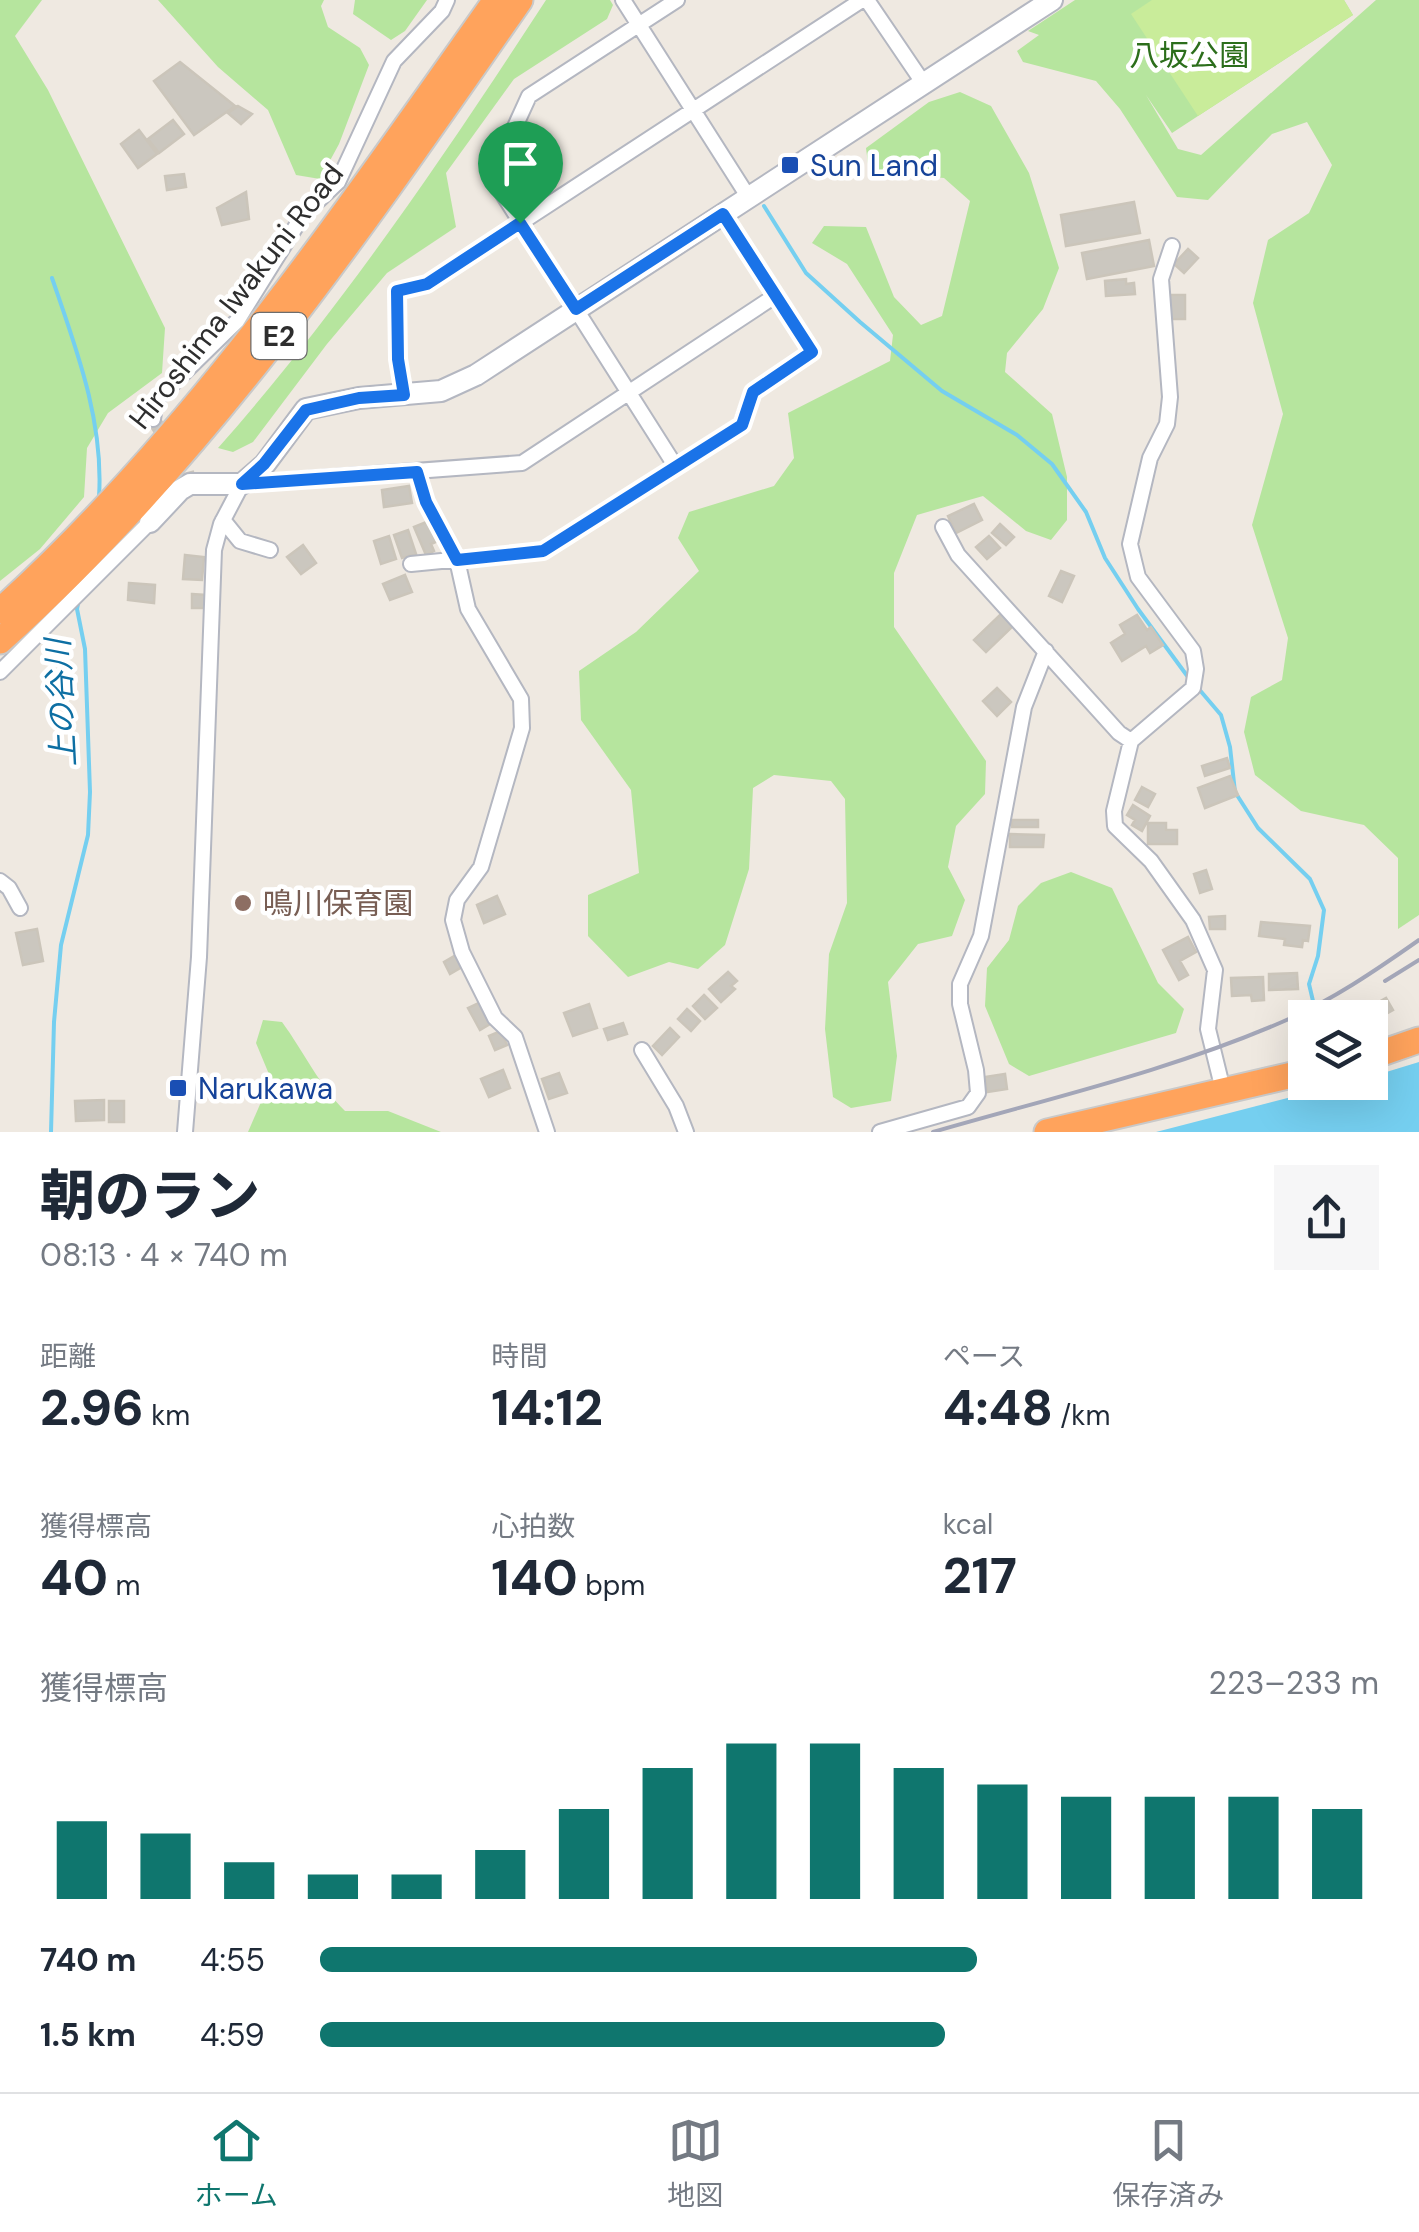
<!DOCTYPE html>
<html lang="ja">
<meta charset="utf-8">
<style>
:root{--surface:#fff;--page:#f6f6f7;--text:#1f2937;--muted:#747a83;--line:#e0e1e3;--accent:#0f766e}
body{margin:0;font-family:"DM Sans","Noto Sans JP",sans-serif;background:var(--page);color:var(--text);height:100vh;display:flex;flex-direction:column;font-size:38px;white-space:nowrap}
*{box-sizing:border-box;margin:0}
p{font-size:32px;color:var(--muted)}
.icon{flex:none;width:55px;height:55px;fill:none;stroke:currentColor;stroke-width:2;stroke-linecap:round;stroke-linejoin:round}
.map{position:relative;height:1132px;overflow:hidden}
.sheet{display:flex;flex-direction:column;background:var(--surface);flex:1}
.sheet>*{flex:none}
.fabs{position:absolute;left:1288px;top:1000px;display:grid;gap:20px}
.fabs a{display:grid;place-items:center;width:100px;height:100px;border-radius:0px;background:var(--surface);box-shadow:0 10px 40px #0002;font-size:50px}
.pin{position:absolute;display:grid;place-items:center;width:85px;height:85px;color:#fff;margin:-102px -42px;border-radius:50% 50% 50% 0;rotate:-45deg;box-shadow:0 0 10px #0007}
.pin .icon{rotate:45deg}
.round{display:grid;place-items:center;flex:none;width:105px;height:105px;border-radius:0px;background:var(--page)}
.summary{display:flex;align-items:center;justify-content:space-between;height:170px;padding:0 40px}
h1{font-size:55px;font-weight:800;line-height:75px}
.metrics{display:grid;grid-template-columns:repeat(3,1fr);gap:15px;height:170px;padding:10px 40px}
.metrics div{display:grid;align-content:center}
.metrics b{font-size:50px;font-weight:800}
.metrics small{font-size:28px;font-weight:400}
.metrics p{font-size:28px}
.chart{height:280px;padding:20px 40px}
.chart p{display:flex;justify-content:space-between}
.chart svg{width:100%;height:180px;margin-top:10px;stroke:var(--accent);stroke-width:6}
ul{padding:0 40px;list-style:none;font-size:32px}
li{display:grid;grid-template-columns:160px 120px 1fr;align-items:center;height:75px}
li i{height:25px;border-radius:12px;background:var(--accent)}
.tab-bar{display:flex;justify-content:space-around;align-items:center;height:140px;border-top:2px solid var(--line);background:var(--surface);font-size:28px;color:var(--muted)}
.tab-bar a{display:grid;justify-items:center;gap:5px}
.tab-bar .active{color:var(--accent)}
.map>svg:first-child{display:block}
.green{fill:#b6e59e}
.pitch{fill:#c9ec9a}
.water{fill:#75cff0}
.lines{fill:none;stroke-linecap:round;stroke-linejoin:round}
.stream{stroke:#75cff0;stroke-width:4}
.building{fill:#cbc7bf;stroke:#cbc5ba;stroke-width:2.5}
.street-tunnel{stroke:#c8c4bd;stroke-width:14;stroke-dasharray:14 7;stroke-linecap:butt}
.street-casing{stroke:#b4b7c1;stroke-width:18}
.secondary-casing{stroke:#b4b7c1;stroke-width:24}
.highway-casing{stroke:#c9c9c9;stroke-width:29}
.street{stroke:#fff;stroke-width:14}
.secondary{stroke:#fff;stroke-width:20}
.highway{stroke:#ffa35c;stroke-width:25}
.rail{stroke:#a3a6b8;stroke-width:4}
.route-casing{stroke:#fff;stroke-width:20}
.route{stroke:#1a73e8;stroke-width:12}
.transit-dot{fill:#1a4fb4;stroke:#fff;stroke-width:4}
.education-dot{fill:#8d6e63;stroke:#fff;stroke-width:4}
.labels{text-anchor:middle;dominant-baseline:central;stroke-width:9;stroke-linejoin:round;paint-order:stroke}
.shield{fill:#fff;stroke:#6d6d6d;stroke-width:2.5}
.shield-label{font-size:28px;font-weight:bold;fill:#2e2e2e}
.park-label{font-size:30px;fill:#2c6e1b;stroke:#fff}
.transit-label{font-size:30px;fill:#164399;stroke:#fff;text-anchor:start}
.street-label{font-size:30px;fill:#2e2e2e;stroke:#fff}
.education-label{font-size:30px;fill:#785e54;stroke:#fff;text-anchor:start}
.water-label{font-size:32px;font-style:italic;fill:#0d6fa3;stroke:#fff}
</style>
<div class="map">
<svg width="1419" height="1132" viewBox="0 0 1419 1132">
<rect width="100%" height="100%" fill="#efe9e1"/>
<path class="green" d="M0,0h42l-27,36 33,54 117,238 -3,45 -54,40 -21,35 -3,49 -44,52 -40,32z
M158,0h166l-3,6 7,21 32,21 9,17 -30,79 -19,35 -24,-4 -28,-65 -50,-43z
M355,0h72l-22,31 -14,9 -38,-26z
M546,0h64l3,5 -6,14 -93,60 -68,94 10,54 -69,46 -60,71 -74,98 -20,10 -15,-4c123,-139 227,-293 328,-448z
M1075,0h269l9,15 -181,118 -26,-38 32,54 23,6 175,-155h43v915l-21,14v-71l-34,-33 -63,-14 -46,-36 -11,-43 7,-35 31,-17 6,-42 -36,-113 31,-111 -30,-111 15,-63 41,-27 23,-48 -25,-43 -35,12 -64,66 -31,-3 -57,-88 -24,-28 -73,-19 -6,-11 22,-16 -11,-4z
M960,92l31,14 38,67 30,95 -16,41 -36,44 -2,19 47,42 15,63v43l-16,20 -25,-9 -43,-35 -66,19 -23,58v54l92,134 -1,33 -29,32 -8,41 17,33 -13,36 -34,8 -30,38 9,74 -6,45 -40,7 -18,-11 -8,-68 4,-75 18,-51 -2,-104 -14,-18 -57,-6 -21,13 -4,81 -24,76 -27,24 -29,-7 -41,15 -40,-41v-41l51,-22 -8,-83 -50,-70 -2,-49 57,-39 63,-61 -21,-33 11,-26 85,-26 20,-28 -6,-45 102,-52 3,-26 -46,-71 -35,-21 12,-17 42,1 28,70 27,28 21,-9 28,-115 -26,-23 -75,-6 -3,-24 63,-46z
M1071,872l41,16 46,95 26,26 -8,24 -147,43 -20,-12 -24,-58 2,-38 22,-28 9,-34 23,-23z
M263,1020l19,2c22,30 37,63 63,89h43l53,21h-193l23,-53 -15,-36z"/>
<path class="pitch" d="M1152,0h192l9,15 -155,101 -67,-102z"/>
<path class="water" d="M1419,1062v70h-263l190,-49 24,-1v-5z"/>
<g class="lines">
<path class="stream" d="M764,206l42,67 54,49 82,69 75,44 35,29 34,48 19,46 33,51 50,68
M52,278c24,70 52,143 47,219
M1198,688l23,27 9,32 5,45 23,36 52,51 14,31 -6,46 -9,28 8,34
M51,1132l3,-110 7,-77 27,-110 2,-43 -5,-143 -8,-40 2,-10"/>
</g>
<path class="building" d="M180,62l55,44 -41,29 -40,-54z
M238,106l14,8 -11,10 -13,-11z
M173,120l11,14 -25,19 -11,-14z
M139,130l18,24 -19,14 -17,-24z
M184,174l2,13 -19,3 -2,-14z
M246,192l3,27 -27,6 -5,-17z
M1134,202l6,31 -74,13 -5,-31z
M1149,240l5,26 -67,13 -5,-26z
M1188,249l10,9 -14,15 -10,-9z
M1126,279v5l8,-1 1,11 -29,2 -1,-15z
M1170,295h15v24h-15z
M409,486l3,17 -28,4 -2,-17z
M974,504l8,16 -26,13 -8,-17z
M431,520l9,20 -9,4 3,7 -8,4 -12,-28z
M1000,524l14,13 -8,8 -14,-12z
M408,530l8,24 -14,4 -8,-23z
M389,536l7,23 -15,5 -7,-23z
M989,536l11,12 -13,11 -11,-12z
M303,545l13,18 -15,11 -14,-17z
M185,555l19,2 -2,23 -19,-1z
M1061,571l13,5 -12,26 -13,-6z
M405,575l7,17 -22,8 -7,-16z
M129,583l26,2 -1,18 -26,-3z
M192,594l14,1v13h-14z
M1001,614l12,12 -27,26 -12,-12z
M1137,615l10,15 4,-3 12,18 -13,8 -4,-7 -24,15 -11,-18 14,-9 -5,-9z
M997,688l14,14 -14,14 -14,-15z
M1227,758l3,10 -25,8 -3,-10z
M1230,776l8,19 -33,13 -7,-20z
M1142,787l13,7 -7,13 -13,-7z
M1133,805l17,11 -8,15 -10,-6 3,-5 -8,-5z
M1012,820h26v7h-26z
M1148,823h18v7h11v14h-29z
M1010,834l34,1 -1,12h-33z
M1206,870l6,19 -12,4 -6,-19z
M497,896l8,18 -21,9 -7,-18z
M1225,916v13h-15l-1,-12z
M1261,922l49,4 -2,15 -5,-1 -1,7 -18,-2 1,-6 -26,-3z
M37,929l6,32 -20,4 -7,-32z
M1188,937l8,15 -16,9 8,14 -9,5 -16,-30z
M456,955l6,12 -12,7 -6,-12z
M728,972l9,9 -6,5 4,3 -14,13 -12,-13z
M1297,973l1,16 -29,1v-16z
M1263,977l1,23 -12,1 -1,-6 -19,1 -1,-18z
M704,995l13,13 -12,11 -12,-13z
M1386,998l7,12 -23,13v-5h-12l-2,-3z
M479,1003l11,21 -10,6 -12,-22z
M589,1004l8,24 -24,8 -9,-23z
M687,1009l13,12 -9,10 -13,-12z
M623,1023l4,11 -19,6 -4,-11z
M670,1028l9,9 -17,18 -9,-9z
M501,1031l6,14 -12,5 -6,-14z
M503,1070l7,18 -21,9 -8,-18z
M559,1073l8,20 -18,6 -7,-20z
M1005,1074l2,15 -20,3 -2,-15z
M104,1100v20l-28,1 -1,-20z
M109,1101h15v21h-15z"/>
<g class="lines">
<path class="street-tunnel" d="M153,419l34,53 3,12"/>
<defs>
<path id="street" d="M623,0l126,198
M867,0l57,84
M1172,246l-11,33 9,118 -3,27 -17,34 -20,86 8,33 55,74 3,18 -3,19 -62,53 -17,70 1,15 36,35 42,59 22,50 -7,59 15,61
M404,395l-6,-36 -1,-68 30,-7 435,-284
M153,419l3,-19 81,-79 66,-106 35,-33 56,-121 48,-50 5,-11
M676,467l-184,-290 37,-81 148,-96
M417,472l9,30 31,58 11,49 53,90 1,29 -41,139 -24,33 -4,20 9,32 33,66 20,19 32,95
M223,520l17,21 30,9
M943,527l15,28 161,178 12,8
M411,564l132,-13 198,-126 12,-33 59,-40 -89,-138
M0,672l150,-150
M0,881l9,7 11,20
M642,1050l34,56 10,26
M185,1132l14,-175 15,-407 7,-26 21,-40 280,-21 253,-167
M880,1132l88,-25 10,-14 -2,-23 -16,-66v-20l21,-48 43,-229 22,-56"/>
<path id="secondary" d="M150,522l30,-32 10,-6h52l23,-20 41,-55 53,-11 82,-7 35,-16 576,-375"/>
<path id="highway" d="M0,611c196,-177 344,-397 496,-611
M0,641c206,-185 363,-415 520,-641
M1370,1057l49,-17
M1047,1132l258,-60"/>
</defs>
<use href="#street" class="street-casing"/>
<use href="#secondary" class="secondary-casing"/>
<use href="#highway" class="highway-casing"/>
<use href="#street" class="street"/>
<use href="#secondary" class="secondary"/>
<use href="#highway" class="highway"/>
<path class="rail" d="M1385,981l34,-21
M933,1132c117,-34 236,-61 349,-110 49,-21 93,-51 137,-82"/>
</g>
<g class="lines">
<defs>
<path id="route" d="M723,214l89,138 -59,40 -11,33 -199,126 -86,9 -31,-58 -9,-30 -175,12 22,-20 42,-54 53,-12 45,-3 -6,-36 -1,-68 30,-7 93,-61 56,86z"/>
</defs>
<use href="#route" class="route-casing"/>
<use href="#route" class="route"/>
</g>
<g class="transit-dot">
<rect x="780" y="155" width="20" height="20" rx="5"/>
<rect x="168" y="1078" width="20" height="20" rx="5"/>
</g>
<circle class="education-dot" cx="243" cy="903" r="10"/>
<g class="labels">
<rect class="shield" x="251.5" y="313" width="55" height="46" rx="8"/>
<g class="shield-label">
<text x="279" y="336">E2</text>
</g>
<g class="park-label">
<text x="1189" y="55">八坂公園</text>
</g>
<g class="transit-label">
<text x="810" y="165">Sun Land</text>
<text x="198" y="1088">Narukawa</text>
</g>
<g class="street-label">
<text transform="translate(236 296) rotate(-52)">Hiroshima Iwakuni Road</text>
</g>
<g class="education-label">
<text x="263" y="903">鳴川保育園</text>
</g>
<g class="water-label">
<text transform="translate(61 703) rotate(-93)">上の谷川</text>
</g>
</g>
</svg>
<div class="fabs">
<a><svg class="icon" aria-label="layers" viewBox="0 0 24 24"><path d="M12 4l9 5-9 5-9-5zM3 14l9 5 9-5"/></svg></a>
</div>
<div class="pin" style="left:520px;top:223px;background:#1e9e55"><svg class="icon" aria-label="arrive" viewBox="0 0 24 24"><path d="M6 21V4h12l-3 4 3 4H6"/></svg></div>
</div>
<section class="sheet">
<div class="summary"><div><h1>朝のラン</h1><p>08:13 · 4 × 740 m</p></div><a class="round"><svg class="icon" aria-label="share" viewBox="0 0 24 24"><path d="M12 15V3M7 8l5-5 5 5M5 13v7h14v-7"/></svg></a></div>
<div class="metrics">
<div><p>距離</p><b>2.96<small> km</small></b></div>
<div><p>時間</p><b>14:12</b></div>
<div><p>ペース</p><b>4:48<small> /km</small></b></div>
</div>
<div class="metrics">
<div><p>獲得標高</p><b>40<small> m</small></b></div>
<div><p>心拍数</p><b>140<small> bpm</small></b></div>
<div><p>kcal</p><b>217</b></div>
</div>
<div class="chart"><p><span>獲得標高</span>223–233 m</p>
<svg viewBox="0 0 160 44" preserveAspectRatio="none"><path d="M5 44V25M15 44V28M25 44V35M35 44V38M45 44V38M55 44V32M65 44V22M75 44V12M85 44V6M95 44V6M105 44V12M115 44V16M125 44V19M135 44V19M145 44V19M155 44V22"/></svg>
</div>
<ul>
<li><b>740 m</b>4:55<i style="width:62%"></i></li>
<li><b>1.5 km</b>4:59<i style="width:59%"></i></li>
</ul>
</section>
<nav class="tab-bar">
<a class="active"><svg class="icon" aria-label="home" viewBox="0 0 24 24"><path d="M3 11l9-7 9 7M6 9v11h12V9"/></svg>ホーム</a>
<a><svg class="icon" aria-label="map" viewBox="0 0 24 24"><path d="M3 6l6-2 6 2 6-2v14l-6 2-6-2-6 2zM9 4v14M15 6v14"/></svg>地図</a>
<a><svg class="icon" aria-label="saved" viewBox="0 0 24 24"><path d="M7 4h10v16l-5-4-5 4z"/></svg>保存済み</a>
</nav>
